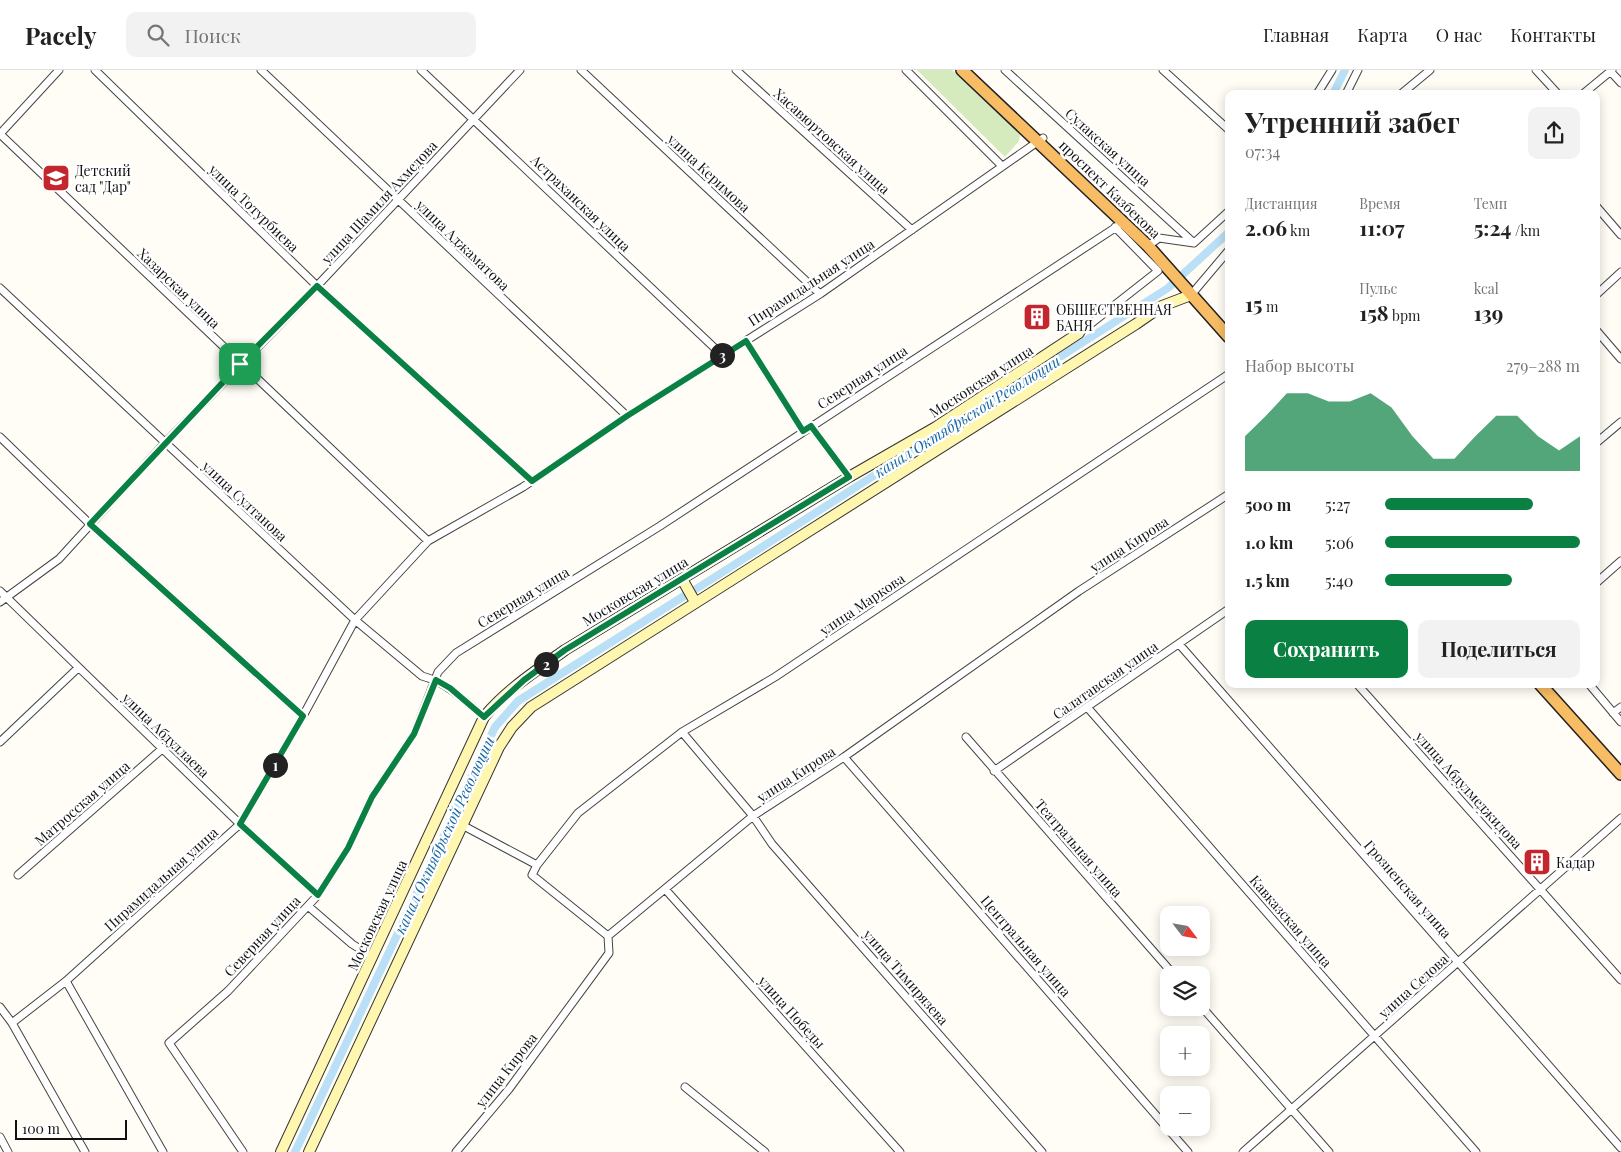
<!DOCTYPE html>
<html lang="ru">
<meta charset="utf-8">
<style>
:root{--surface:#fff;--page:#f2f2f2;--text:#222;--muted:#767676;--line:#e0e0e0;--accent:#0b8043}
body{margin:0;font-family:"Playfair Display",serif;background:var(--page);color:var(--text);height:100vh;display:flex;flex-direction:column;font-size:19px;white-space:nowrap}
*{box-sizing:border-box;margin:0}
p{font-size:16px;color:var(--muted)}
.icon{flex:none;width:28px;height:28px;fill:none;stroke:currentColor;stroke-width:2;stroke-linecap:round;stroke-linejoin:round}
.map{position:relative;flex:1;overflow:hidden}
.drawer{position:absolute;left:1225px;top:20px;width:375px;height:598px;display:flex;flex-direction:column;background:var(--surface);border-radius:10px;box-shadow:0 2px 12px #0003}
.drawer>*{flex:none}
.needle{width:32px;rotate:121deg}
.controls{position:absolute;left:1160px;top:836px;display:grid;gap:10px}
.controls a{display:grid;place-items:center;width:50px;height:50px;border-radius:10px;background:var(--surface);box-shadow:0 2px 12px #0003;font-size:25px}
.scale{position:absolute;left:15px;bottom:12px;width:112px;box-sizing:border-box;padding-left:5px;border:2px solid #111;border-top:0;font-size:14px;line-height:18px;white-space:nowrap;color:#111;-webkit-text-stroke:4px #fff;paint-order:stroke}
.pin{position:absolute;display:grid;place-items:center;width:42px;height:42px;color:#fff;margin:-21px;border-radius:10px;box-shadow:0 2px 8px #0006}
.km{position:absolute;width:25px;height:25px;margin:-12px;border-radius:50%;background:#222;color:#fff;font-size:14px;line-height:25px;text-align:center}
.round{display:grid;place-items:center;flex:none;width:52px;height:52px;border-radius:10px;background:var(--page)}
.overview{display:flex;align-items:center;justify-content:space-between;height:85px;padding:0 20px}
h1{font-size:28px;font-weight:700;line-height:38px}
.stats{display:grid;grid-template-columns:repeat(3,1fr);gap:8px;height:85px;padding:5px 20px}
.stats div{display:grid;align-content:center}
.stats b{font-size:21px;font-weight:700}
.stats small{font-size:14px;font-weight:400}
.stats p{font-size:14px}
.chart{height:140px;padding:10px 20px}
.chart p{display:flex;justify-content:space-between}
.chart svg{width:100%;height:90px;margin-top:5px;fill:var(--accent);opacity:.7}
.cta{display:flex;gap:10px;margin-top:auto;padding:10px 20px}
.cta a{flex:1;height:58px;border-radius:10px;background:var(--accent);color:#fff;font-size:20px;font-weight:700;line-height:58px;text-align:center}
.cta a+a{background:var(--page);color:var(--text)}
ul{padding:0 20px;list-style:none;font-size:16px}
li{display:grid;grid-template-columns:80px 60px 1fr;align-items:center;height:38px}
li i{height:12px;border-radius:6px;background:var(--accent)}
header{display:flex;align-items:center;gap:30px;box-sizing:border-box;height:70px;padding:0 25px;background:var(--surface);border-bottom:1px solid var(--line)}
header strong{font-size:24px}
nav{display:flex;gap:28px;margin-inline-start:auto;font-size:18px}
.search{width:350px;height:45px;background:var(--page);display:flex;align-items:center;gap:12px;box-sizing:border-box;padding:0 18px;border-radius:10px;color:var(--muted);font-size:19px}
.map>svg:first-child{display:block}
.green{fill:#d5ebbd}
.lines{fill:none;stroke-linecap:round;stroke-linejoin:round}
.canal{stroke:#b9e0f7;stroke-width:8}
.minor-casing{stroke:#444;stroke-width:9}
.secondary-casing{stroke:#333;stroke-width:12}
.trunk-casing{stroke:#222;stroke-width:14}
.minor{stroke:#fff;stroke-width:7}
.secondary{stroke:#fff6b0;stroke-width:10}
.trunk{stroke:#f7bc64;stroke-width:11}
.route-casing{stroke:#fff;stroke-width:10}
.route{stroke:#0b8043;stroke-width:6}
.labels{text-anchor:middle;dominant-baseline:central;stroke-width:5;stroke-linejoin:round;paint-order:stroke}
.street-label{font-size:14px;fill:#111;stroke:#fff}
.poi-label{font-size:14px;fill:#111;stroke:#fff;text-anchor:start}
.water-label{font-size:15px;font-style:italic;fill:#1768a6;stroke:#fff}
</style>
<header>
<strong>Pacely</strong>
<div class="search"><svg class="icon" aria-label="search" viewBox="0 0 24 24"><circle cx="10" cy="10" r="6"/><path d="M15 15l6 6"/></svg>Поиск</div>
<nav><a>Главная</a><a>Карта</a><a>О нас</a><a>Контакты</a></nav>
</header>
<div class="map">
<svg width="1621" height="1082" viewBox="0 0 1621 1082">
<rect width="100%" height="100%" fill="#fffdf5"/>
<path class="green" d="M917,0h35l68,64 -1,7 -14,16z"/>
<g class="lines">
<path class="canal" d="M1333,24l12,-24
M696,519l472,-301 61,-56
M295,1082l200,-425 23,-26 166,-105"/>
<defs>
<path id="minor" d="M95,0l222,216 215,195
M261,0l366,346
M421,0l301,285
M581,0l239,224
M736,0l176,160
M906,0l95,95
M1005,0l189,173
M1163,0l66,60
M1536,0l22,24
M1610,1l11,12
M1317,24l15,-24
M1346,24l12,-24
M1401,24l29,-24
M1583,24l29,-24
M0,64l428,407
M0,64l59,-64
M1596,136l25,29
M1148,176l11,-8 35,5 35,-32
M0,218l355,332 67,56c26,7 43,25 62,41
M1191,225l38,-45
M1596,225l25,-23
M1596,260l25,29
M1079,263l79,-62 -43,-44
M746,271l57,90
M811,356l38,51
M0,367l90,87 213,192
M1596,373l25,-21
M1596,513l25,-22
M0,521l240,233 78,71
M0,532l59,-43 105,-115 153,-158 203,-216
M1179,574l442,504
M1357,614l264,296
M1589,614l32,38
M1087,637l389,445
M1613,643l8,-6
M682,662l71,84 19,28 270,308
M966,667l208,238
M0,672l78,-74
M844,687l344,395
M994,701l235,-162
M462,755l75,40
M18,805l144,-126
M665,819l235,263
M308,836l44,38 21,13
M608,866l-76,-61 5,-10 41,-52 104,-81 93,-55 454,-303
M66,911l97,171
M1201,936l128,146
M0,937l12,16 73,129
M12,953l54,-42 174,-157 63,-108 52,-96 73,-79 95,-54 104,-71 193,-122 223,-156
M685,1017l80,65
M0,1067l8,15
M243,1082l-74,-109 59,-52 90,-96 30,-47 24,-51 42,-63 24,-62 18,-19 204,-127 464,-304
M456,1082l53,-63 100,-136 -1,-17 145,-120 91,-59 235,-166 150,-97
M1243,1082l378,-334"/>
<path id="secondary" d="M682,509l13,23
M281,1082l203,-435c22,-27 53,-47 81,-67l284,-173 87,-50 143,-94
M309,1082l190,-405 13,-20 19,-20 605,-383 26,-18 29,-11"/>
<path id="trunk" d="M962,0l186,176 81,91
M1540,614l81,90"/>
</defs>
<use href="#minor" class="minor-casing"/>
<use href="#secondary" class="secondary-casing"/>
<use href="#trunk" class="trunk-casing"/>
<use href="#minor" class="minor"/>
<use href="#secondary" class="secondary"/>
<use href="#trunk" class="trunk"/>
</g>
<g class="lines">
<defs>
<path id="route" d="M317,216l215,195 95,-65 119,-75 57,90 8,-5 38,51 -284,173 -41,30 -40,37 -34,-29 -14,-8 -22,54 -42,63 -24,51 -30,47 -78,-71 63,-108 -213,-192 150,-160z"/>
</defs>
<use href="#route" class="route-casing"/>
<use href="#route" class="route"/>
</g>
<defs>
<symbol id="school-square" viewBox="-11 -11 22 22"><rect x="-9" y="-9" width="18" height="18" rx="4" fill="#c4262e" stroke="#fff"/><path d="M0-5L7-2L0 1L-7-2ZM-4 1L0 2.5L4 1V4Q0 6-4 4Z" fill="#fff"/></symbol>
<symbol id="building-square" viewBox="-11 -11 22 22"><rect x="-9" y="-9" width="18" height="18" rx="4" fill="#c4262e" stroke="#fff"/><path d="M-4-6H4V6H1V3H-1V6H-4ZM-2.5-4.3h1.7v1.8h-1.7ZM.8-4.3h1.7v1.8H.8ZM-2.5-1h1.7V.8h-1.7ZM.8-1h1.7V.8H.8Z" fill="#fff"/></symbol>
</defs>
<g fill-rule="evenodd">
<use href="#school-square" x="40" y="92" width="32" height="32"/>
<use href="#building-square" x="1021" y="231" width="32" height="32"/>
<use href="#building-square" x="1521" y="776" width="32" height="32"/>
</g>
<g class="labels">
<g class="street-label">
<text transform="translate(832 71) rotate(42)">Хасавюртовская улица</text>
<text transform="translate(1108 77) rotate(42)">Сулакская улица</text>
<text transform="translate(709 103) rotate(43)">улица Керимова</text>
<text transform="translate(1110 119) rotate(44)">проспект Казбекова</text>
<text transform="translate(379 132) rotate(-47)">улица Шамиля Ахмедова</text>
<text transform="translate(581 133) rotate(44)">Астраханская улица</text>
<text transform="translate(254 138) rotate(44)">улица Тотурбиева</text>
<text transform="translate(463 175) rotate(44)">улица Аджаматова</text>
<text transform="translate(811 212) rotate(-33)">Пирамидальная улица</text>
<text transform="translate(179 218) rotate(44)">Хазарская улица</text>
<text transform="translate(862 307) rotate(-33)">Северная улица</text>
<text transform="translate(981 311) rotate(-33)">Московская улица</text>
<text transform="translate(245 431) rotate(43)">улица Султанова</text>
<text transform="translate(1129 474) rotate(-33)">улица Кирова</text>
<text transform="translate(635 521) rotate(-31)">Московская улица</text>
<text transform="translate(523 527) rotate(-31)">Северная улица</text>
<text transform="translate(862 534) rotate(-34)">улица Маркова</text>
<text transform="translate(1105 610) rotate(-35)">Салатавская улица</text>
<text transform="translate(166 665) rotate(44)">улица Абдуллаева</text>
<text transform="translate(796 704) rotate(-33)">улица Кирова</text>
<text transform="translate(1469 720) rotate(48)">улица Абдулмеджидова</text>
<text transform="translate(82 733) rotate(-41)">Матросская улица</text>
<text transform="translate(1079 778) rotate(49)">Театральная улица</text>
<text transform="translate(161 809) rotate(-42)">Пирамидальная улица</text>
<text transform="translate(1408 819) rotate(49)">Грозненская улица</text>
<text transform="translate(377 845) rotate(-65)">Московская улица</text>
<text transform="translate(1291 851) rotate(49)">Кавказская улица</text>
<text transform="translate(262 866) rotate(-47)">Северная улица</text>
<text transform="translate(1026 876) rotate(49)">Центральная улица</text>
<text transform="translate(906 907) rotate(49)">улица Тимирязева</text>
<text transform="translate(1413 916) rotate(-42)">улица Седова</text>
<text transform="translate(792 942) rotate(48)">улица Победы</text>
<text transform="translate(506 1000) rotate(-52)">улица Кирова</text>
</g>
<g class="poi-label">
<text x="75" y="100">Детский<tspan x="75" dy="16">сад "Дар"</tspan></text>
<text x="1056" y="239">ОБШЕСТВЕННАЯ<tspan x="1056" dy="16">БАНЯ</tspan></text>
<text x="1556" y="792">Кадар</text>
</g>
<g class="water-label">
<text transform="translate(967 346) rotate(-32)">канал Октябрьской Революции</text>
<text transform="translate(444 765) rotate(-65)">канал Октябрьской Революции</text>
</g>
</g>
</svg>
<div class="controls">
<a><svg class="needle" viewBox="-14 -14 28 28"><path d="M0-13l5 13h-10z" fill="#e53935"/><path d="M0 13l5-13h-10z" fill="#767676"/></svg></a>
<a><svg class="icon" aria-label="layers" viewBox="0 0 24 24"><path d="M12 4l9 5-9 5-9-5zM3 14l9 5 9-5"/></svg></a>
<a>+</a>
<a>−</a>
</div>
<div class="scale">100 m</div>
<div class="pin" style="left:240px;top:294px;background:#1e9e55"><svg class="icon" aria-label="arrive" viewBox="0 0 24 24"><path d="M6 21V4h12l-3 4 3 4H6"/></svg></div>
<b class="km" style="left:275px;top:695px">1</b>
<b class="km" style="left:546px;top:594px">2</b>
<b class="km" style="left:722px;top:285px">3</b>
<section class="drawer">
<div class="overview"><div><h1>Утренний забег</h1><p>07:34</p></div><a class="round"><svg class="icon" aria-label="share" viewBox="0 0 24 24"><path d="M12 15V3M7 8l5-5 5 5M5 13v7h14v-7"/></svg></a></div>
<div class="stats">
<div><p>Дистанция</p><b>2.06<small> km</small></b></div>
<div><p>Время</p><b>11:07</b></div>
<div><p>Темп</p><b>5:24<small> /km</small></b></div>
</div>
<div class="stats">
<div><b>15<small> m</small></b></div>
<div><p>Пульс</p><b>158<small> bpm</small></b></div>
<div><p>kcal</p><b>139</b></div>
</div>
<div class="chart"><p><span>Набор высоты</span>279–288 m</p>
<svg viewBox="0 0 160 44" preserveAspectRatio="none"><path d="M0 44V27L10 17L20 6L30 6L40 10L50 10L60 6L70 13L80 27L90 38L100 38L110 27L120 17L130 17L140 27L150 34L160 27V44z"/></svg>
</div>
<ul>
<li><b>500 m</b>5:27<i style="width:76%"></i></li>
<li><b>1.0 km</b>5:06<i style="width:100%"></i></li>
<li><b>1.5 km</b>5:40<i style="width:65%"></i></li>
</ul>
<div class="cta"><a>Сохранить</a><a>Поделиться</a></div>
</section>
</div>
